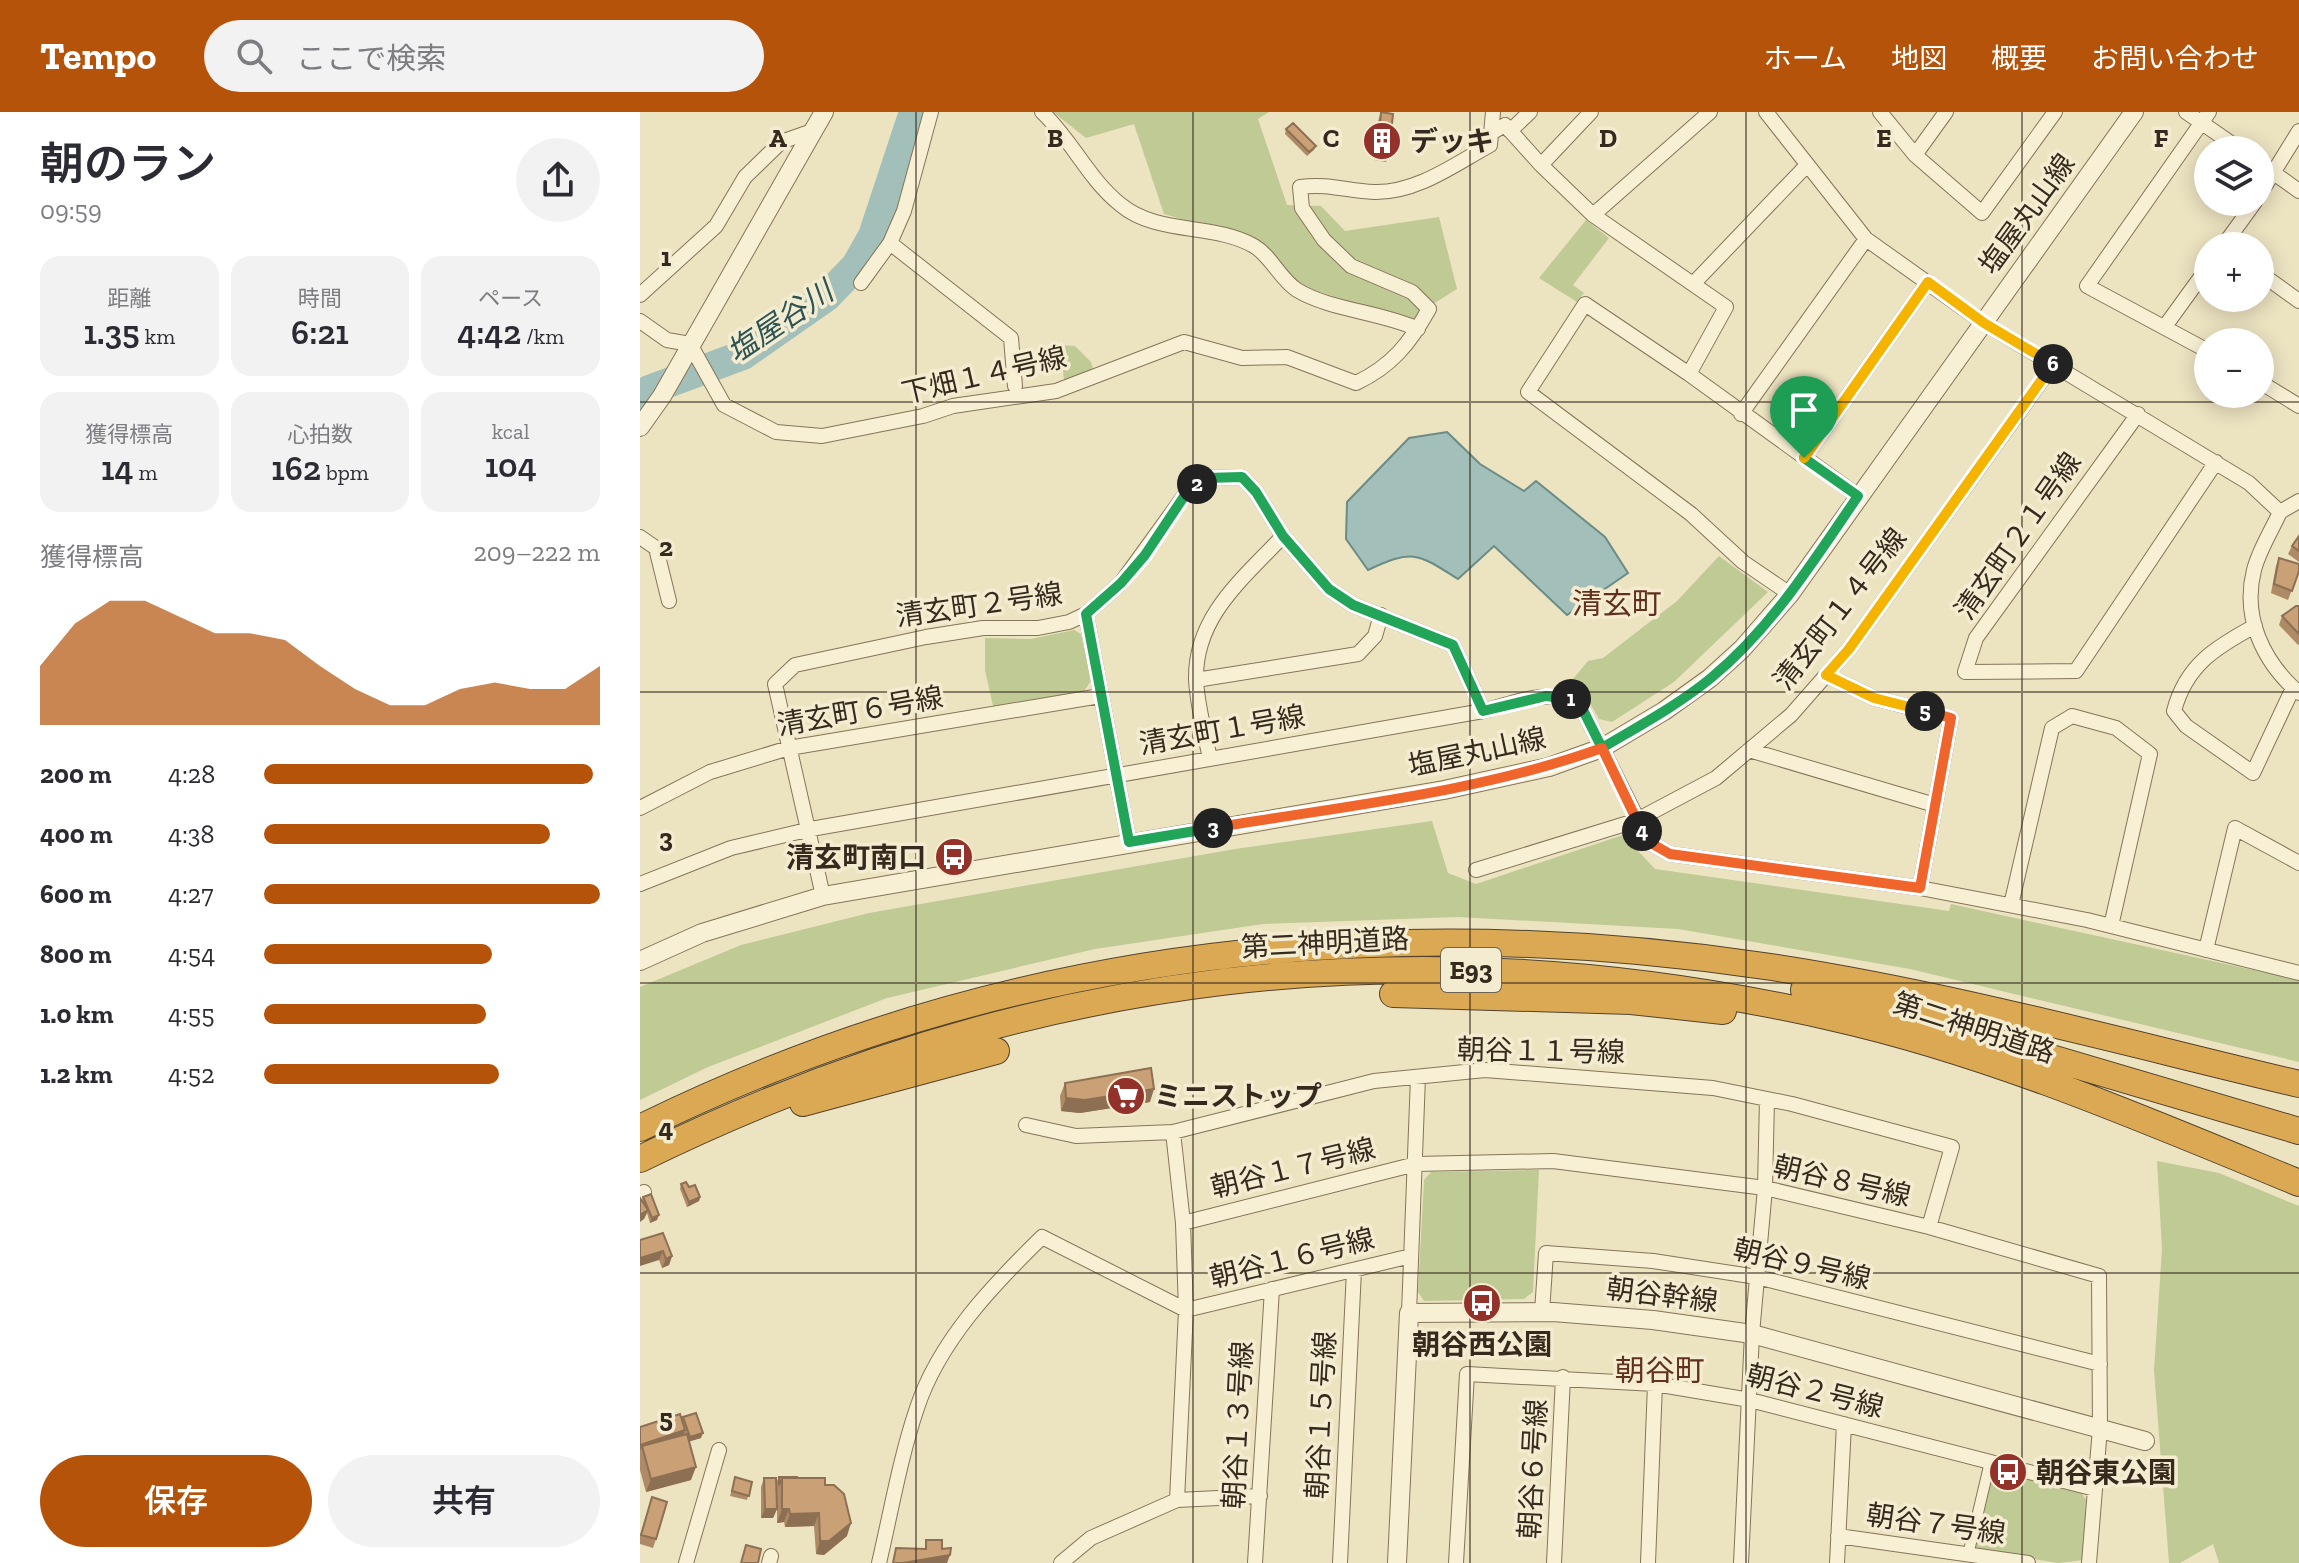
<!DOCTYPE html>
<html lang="ja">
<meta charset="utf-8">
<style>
:root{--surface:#fff;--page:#f2f2f3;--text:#2b2b33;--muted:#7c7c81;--accent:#b45309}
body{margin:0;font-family:"Zilla Slab","Noto Sans JP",serif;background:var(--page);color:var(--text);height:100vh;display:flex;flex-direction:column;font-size:30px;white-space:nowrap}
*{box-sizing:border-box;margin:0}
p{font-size:26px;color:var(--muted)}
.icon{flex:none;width:44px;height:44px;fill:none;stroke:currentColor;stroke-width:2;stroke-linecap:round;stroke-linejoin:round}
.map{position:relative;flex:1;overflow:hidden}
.details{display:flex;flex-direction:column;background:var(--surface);width:640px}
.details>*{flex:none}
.controls{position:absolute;left:1554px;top:24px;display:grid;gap:16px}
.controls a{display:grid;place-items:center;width:80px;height:80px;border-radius:50%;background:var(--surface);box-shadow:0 4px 20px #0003;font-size:40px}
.pin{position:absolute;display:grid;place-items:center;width:68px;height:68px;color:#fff;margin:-82px -34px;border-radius:50% 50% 50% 0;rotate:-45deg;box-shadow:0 0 8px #0007}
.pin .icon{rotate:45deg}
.km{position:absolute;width:40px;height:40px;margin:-20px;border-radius:50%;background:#222;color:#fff;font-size:22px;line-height:40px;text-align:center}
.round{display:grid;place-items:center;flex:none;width:84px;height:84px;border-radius:42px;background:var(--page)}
.headline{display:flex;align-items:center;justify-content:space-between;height:136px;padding:0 40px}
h1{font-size:44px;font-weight:600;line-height:60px}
.figures{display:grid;grid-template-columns:repeat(3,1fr);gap:12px;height:136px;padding:8px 40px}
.figures div{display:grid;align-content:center;border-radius:20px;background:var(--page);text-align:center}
.figures b{font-size:34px;font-weight:600}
.figures small{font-size:22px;font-weight:400}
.figures p{font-size:22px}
.chart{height:224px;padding:16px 40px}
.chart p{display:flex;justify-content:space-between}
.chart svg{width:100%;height:144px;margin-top:8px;fill:var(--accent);opacity:.7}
.button{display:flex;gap:16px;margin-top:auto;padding:16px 40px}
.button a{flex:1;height:92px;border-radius:48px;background:var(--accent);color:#fff;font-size:32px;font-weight:600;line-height:92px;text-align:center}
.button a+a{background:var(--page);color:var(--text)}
ul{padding:0 40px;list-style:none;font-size:26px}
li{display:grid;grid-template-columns:128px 96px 1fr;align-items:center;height:60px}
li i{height:20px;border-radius:10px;background:var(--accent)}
header{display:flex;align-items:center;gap:48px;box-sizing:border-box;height:112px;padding:0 40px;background:var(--accent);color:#fff}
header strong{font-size:38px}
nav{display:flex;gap:44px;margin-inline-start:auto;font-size:28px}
.search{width:560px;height:72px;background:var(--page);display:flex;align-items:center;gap:20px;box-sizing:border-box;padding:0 28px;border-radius:44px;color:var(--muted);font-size:30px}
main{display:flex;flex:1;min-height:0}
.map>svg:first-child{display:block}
.green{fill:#c0ca95}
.water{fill:#a3bfb9;stroke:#6b8c86;stroke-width:2}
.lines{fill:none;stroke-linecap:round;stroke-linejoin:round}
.river{stroke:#a3bfb9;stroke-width:30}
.pedestrian-casing{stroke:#857459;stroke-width:12}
.minor-casing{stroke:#857459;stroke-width:16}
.tertiary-casing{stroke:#857459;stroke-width:20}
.motorway-casing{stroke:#53422d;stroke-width:28}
.pedestrian{stroke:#f8f0d4;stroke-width:10}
.minor{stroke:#f8f0d4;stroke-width:14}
.tertiary{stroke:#f8f0d4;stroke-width:18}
.motorway{stroke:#dba953;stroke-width:26}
.wall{fill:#ae8a66}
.shaded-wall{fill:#8d7053}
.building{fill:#caa077;stroke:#8d7053;stroke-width:2}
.split-1-casing{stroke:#fff;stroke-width:16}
.split-2-casing{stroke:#fff;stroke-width:16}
.split-3-casing{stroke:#fff;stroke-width:16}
.split-4-casing{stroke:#fff;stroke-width:16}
.split-5-casing{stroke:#fff;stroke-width:16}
.split-6-casing{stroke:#fff;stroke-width:16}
.split-7-casing{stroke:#fff;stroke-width:16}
.split-1{stroke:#22a559;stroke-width:10}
.split-2{stroke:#22a559;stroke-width:10}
.split-3{stroke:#22a559;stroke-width:10}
.split-4{stroke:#f0652b;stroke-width:10}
.split-5{stroke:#f0652b;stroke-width:10}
.split-6{stroke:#f5b400;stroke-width:10}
.split-7{stroke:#f5b400;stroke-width:10}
.grid{fill:none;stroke:#352a1d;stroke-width:2;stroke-opacity:0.55}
.labels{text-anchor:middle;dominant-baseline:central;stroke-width:7;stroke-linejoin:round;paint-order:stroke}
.shield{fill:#f4ecd0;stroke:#6e6453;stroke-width:2}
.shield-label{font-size:26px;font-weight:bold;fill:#352a1d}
.poi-label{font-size:28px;font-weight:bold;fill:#352a1d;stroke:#f4ecd0;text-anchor:start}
.street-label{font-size:28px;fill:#352a1d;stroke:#f4ecd0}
.water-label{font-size:30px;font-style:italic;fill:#2c5455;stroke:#f4ecd0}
.neighbourhood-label{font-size:30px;fill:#61301d;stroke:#f4ecd0}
.grid-label{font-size:26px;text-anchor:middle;font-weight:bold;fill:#352a1d;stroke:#f4ecd0;stroke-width:7;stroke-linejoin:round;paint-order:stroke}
</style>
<header>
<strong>Tempo</strong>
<div class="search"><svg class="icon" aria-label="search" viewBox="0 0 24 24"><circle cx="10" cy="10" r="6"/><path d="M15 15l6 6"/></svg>ここで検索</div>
<nav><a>ホーム</a><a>地図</a><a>概要</a><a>お問い合わせ</a></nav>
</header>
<main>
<section class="details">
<div class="headline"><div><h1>朝のラン</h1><p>09:59</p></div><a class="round"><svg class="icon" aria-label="share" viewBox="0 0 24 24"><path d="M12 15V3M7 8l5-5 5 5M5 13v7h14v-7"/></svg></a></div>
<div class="figures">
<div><p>距離</p><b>1.35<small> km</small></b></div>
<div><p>時間</p><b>6:21</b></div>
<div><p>ペース</p><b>4:42<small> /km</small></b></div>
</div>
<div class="figures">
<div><p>獲得標高</p><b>14<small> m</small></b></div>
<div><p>心拍数</p><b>162<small> bpm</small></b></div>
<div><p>kcal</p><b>104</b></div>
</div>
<div class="chart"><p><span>獲得標高</span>209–222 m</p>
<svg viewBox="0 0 160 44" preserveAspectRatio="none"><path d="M0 44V26L10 13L20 6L30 6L40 11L50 16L60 16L70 18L80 26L90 33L100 38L110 38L120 33L130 31L140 33L150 33L160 26V44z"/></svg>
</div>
<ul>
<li><b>200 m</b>4:28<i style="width:98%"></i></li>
<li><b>400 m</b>4:38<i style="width:85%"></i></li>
<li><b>600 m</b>4:27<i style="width:100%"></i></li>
<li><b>800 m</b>4:54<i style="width:68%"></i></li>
<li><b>1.0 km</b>4:55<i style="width:66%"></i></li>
<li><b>1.2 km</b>4:52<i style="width:70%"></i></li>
</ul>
<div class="button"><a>保存</a><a>共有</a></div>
</section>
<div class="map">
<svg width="1659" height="1451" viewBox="0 0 1659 1451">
<rect width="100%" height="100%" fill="#ece3c1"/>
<path class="green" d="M413,0h216l-11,7 29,86 34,1 24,25 94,-14 18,72 -32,20 -7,15 -119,-39 -38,-42 -97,-29 -30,-90 -48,14z
M946,108l23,18 -36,47 11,8 -7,9 -38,-24z
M421,233l14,1 16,16 4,14 -31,5z
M1079,444l49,36 -94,90 -62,40 -13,-3 -11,-19 -20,-15 20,-24 15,-3 74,-57z
M434,518l7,4 10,47 -7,10 -91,15 -8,-36v-32l46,1z
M792,709l16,52 28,11 147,-49 32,34 294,42 2,-7 348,76v82l-389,-93 -232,-40 -220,-12 -195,7 -168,25 -208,49 -179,69 -68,33v-113l101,-42 128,-32 366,-64z
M1517,1049l62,12 80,33v357h-80l-6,-19 -33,19h-11l-15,-193 8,-121z
M899,1058l-6,122 -9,7 -100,2 -6,-9 6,-112 7,-8z
M1353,1358l88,22 5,8 -3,60 -25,3 -85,-14z"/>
<path class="water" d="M807,320l33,32 44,27 12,-10 69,56 23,36 -61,42 -73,-69 -36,33c-41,-26 -45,-30 -90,-9l-22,-31 1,-37 62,-64z"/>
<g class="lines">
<path class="river" d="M0,290l9,-12 94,-35 83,-58 30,-31 17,-30 41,-124"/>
<defs>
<path id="pedestrian" d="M1328,1443l22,-93"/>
<path id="minor" d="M402,0c30,28 46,67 79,93 36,30 93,18 133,41 17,10 26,33 43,44 33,20 84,22 121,39
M951,0l-50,53 52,50
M1070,0l-117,103 133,92 -37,67 169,122
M1126,0l100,127 118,84 265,160 31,29c-8,18 -21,38 -26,58 -12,47 9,92 45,123
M1240,0l35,43 67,58 73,-101
M1546,0l55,38
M870,19l20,-19
M851,21l14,-8 36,40
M1275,43l31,-43
M1620,51l39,28
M1620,82l39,-63
M250,131l121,95 4,48
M1583,134l32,-44
M1620,161l39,28
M221,171l29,-40 14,-32 27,-99
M1053,172l114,-119
M0,183l76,-69 29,-49 36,-35 31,-11
M0,209l27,19 23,4 34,61 52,27 46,4 101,-20 30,-10 103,-15 128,-49 58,16 45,-1 69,26c36,-17 54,-40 73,-74l-17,-17 -61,-26 -27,-26 -22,-32 -2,-21c29,-4 47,4 74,5 43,1 81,-28 116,-47l3,-33
M1526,213l42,-58
M1568,239l-121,-65 122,-174
M1049,262l-104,-70 -57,88 163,122 52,48 47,32
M1620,270l39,24
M1101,302l125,-175
M1498,302l-162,224 -11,34 111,-1 140,-209
M1164,346l124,-176
M1640,400l19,-11
M0,425l16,11 13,53
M446,502l43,228
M1615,514c-39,21 -69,39 -81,85l12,15 67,47 40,-85
M1186,563l48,23 77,20 -31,170
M556,568l162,-26 17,-18 6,-21
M1109,638l186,55
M570,647c-5,-26 -13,-54 -14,-80 -1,-63 47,-100 87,-143
M0,696l70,-36 79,-24 311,-52
M836,758l159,-49 81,-43 75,-63 58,-66 205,-286
M0,772l91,-36 80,-19 672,-118c33,-8 68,-25 98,-5l68,136 21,12 250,34 167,32 212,53
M183,784l-48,-212 20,-19 131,-28 57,-9h55l31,-6 17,-8 35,-31 66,-91 18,-14 37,-1 14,15 27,44 46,53 24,16 100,40 30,66
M1371,793l41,-177 20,-12 44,12 34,26 -39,172
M1566,838l29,-122 64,35
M386,1013l50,11 97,-4
M0,1083l4,-3
M543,1111l233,-59 137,-3 212,27 164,39 170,49 1,152 -11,135
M902,1200l4,-59 107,8 104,16 343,87
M769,1201l9,-236
M537,1388l9,-190 -3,-87 -10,-91 201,-51 111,-11 228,18 79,16 160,43 -23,80
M1198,1424l190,27
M46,1451l33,-113
M129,1451l2,-7
M239,1451c12,-51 21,-105 38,-155 22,-67 76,-123 125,-171l144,73 225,-54
M421,1451l30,-25 86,-38 83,-4
M615,1451l17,-274
M700,1451l14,-293
M816,1451l11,-189 188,10 95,16 345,89
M914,1451l9,-186
M1008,1451l7,-179
M1101,1451l11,-229 13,-146 2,-89
M1197,1451l7,-139"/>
<path id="tertiary" d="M0,315l22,-31 162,-284
M0,849l62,-28 121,-37 621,-106 105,-23 53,-19 62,-37 46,-33 32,-29 48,-55 344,-482
M757,1451l12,-250 144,-1 100,8 99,14 393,107"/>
<path id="motorway" d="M1164,878l112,28 383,113
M753,882l238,7 92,10
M163,991l193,-52
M0,1016c355,-175 734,-219 1124,-162 181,27 358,76 535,118
M0,1047c385,-189 776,-237 1195,-141 159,36 313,103 464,165"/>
</defs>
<use href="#pedestrian" class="pedestrian-casing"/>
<use href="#minor" class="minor-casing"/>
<use href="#tertiary" class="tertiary-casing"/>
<use href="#motorway" class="motorway-casing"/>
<use href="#pedestrian" class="pedestrian"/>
<use href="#minor" class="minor"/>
<use href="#tertiary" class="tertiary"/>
<use href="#motorway" class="motorway"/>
</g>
<path class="wall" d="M741,0l8,41 -3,9 -12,-2 4,-39z
M646,17l30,17 -2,4 -7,6 -22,-22z
M1659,424v26l-11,-8 4,-8z
M1639,446l20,13 -11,29 -17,-7 5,-27z
M1659,494v38l-1,1 -19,-20 3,-9z
M425,971l85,19 -70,11 -19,-2 -1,-15z
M41,1072l8,3 11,10 -1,4 -12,6 -7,-18z
M3,1085l14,23 -7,3 -3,-10 -3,6 -2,-19z
M0,1128l32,16 -3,9 -7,3 -3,-8z
M43,1305l18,21 -12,3 2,39 -45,12 -6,-22v-43l42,-7z
M95,1365l17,5 -5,18 -17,-4z
M139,1365l18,1 28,7 22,51 -23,19 -8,-1 -2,-28 -29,1 -1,-5 -7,1v-42z
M124,1366l13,31 -4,9h-12v-31z
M9,1394l7,33 -3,9 -13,-4v-8z"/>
<path class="shaded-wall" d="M514,977l-4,13 -70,11 -19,-2 5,-13z
M60,1085l-1,4 -12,6 2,-5z
M8,1098l-4,9 -4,3v-7z
M19,1103l-2,5 -7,3 2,-5z
M23,1139l-4,9 -19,6v-8z
M32,1144l-3,9 -7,3 4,-9z
M45,1318l-3,9 -40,7 -2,5v-6z
M63,1321l-2,5 -13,4 2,-5z
M56,1355l-5,13 -45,12 5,-13z
M125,1397h12l-4,9h-12z
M142,1397h7l-5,13 -7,1z
M179,1401l-5,13 -29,1 5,-13z
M211,1411l-4,13 -23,19 -8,-1 4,-13z
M310,1443l-3,8h-44z"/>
<path class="building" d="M741,0l12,2 -4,39 -11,-2z
M653,11l23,23 -7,6 -23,-23z
M1659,424v15l-7,-5z
M1639,446l20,6v7l-7,20 -18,-7z
M1656,494h3v28l-17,-18z
M511,956l3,21 -69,11 -19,-2 -1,-15z
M46,1070l3,5 6,-2 5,12 -11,5 -8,-18z
M11,1082l8,21 -7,3 -9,-21z
M0,1086l8,12 -8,5z
M23,1121l9,23 -6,3 -3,-8 -23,7v-18z
M56,1301l7,20 -13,4 -7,-20z
M40,1302l5,16 -45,15v-18z
M47,1322l9,33 -45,12 -9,-33z
M95,1365l17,5 -3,14 -17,-5z
M139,1365h18v1h-15l-3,7z
M124,1366h12l1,31h-12z
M142,1366h43v7h9l10,9 7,29 -22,18h-9l-1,-28 -29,1 -1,-5h-7z
M12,1385l15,5 -11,37 -15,-4z
M286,1428h16v9l9,-1 -1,7 -47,8h-10l3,-15 30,1z
M106,1433l15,4 -3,14h-17z"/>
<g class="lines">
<defs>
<path id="split-1" d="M931,587l10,7 21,42c37,-22 76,-43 109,-70 61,-50 103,-118 147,-182l-54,-38"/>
<path id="split-2" d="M557,372l8,-6 37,-1 14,15 27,44 46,53 24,16 100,40 30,66 63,-15 25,3"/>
<path id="split-3" d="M557,372l-10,8 -42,63 -24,28 -35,31 43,228 84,-14"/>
<path id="split-4" d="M573,716c130,-22 264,-35 389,-80l40,83"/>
<path id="split-5" d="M1002,719l7,11 21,12 250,34 31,-170 -26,-7"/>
<path id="split-6" d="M1285,599l-51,-13 -48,-23 23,-26 204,-285"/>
<path id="split-7" d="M1164,346l124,-176 56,41 69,41"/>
</defs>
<use href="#split-1" class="split-1-casing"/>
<use href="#split-2" class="split-2-casing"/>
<use href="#split-3" class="split-3-casing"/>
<use href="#split-4" class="split-4-casing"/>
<use href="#split-5" class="split-5-casing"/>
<use href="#split-6" class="split-6-casing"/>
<use href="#split-7" class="split-7-casing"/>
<use href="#split-1" class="split-1"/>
<use href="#split-2" class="split-2"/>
<use href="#split-3" class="split-3"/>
<use href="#split-4" class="split-4"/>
<use href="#split-5" class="split-5"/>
<use href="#split-6" class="split-6"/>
<use href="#split-7" class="split-7"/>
</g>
<path class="grid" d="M276,0v1451M553,0v1451M830,0v1451M1106,0v1451M1382,0v1451M0,290h1659M0,580h1659M0,871h1659M0,1161h1659"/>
<defs>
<symbol id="building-disc" viewBox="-11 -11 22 22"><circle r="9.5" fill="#93322b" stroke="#f4ecd0"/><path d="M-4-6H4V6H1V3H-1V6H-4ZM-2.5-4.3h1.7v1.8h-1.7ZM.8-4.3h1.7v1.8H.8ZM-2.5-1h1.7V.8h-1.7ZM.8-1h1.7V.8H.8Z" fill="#fff"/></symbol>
<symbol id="bus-disc" viewBox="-11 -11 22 22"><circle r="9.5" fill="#93322b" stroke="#f4ecd0"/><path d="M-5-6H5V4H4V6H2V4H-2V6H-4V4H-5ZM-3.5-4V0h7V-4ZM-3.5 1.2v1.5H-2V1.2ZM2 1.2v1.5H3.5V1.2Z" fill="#fff"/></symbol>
<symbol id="supermarket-disc" viewBox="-11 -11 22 22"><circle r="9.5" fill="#93322b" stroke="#f4ecd0"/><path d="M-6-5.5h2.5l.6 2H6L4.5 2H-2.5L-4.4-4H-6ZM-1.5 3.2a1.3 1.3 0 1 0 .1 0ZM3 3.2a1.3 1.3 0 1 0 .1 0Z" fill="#fff"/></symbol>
</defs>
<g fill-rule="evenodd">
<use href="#building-disc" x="720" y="7" width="44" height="44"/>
<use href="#bus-disc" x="292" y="723" width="44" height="44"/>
<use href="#supermarket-disc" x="464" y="962" width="44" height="44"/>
<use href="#bus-disc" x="820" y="1169" width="44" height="44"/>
<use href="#bus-disc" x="1346" y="1338" width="44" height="44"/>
</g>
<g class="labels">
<rect class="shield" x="801" y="836" width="60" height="44" rx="6"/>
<g class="shield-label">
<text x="831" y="858">E93</text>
</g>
<g class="poi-label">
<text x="770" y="29">デッキ</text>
<text x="286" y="745" text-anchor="end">清玄町南口</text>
<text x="514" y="984">ミニストップ</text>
<text x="842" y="1232" text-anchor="middle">朝谷西公園</text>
<text x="1396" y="1360">朝谷東公園</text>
</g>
<g class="street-label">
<text transform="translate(1387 102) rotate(-54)">塩屋丸山線</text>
<text transform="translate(344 263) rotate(-13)">下畑１４号線</text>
<text transform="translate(1378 424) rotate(-55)">清玄町２１号線</text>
<text transform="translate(339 493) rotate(-8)">清玄町２号線</text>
<text transform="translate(1200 497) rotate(-52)">清玄町１４号線</text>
<text transform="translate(220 599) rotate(-10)">清玄町６号線</text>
<text transform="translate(582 618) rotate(-10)">清玄町１号線</text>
<text transform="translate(837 640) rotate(-12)">塩屋丸山線</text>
<text transform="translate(685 831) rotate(-3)">第二神明道路</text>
<text transform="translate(1334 916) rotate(18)">第二神明道路</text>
<text transform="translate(901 939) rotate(1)">朝谷１１号線</text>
<text transform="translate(653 1056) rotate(-14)">朝谷１７号線</text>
<text transform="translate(1202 1069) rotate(13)">朝谷８号線</text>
<text transform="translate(652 1146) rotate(-14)">朝谷１６号線</text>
<text transform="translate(1162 1152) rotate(13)">朝谷９号線</text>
<text transform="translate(1022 1183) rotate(7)">朝谷幹線</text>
<text transform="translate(1175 1279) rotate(14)">朝谷２号線</text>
<text transform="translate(681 1303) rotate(-87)">朝谷１５号線</text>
<text transform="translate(598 1313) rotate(-87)">朝谷１３号線</text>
<text transform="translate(893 1357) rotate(-87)">朝谷６号線</text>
<text transform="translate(1296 1412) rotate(8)">朝谷７号線</text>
</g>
<g class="water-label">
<text transform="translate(140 210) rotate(-34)">塩屋谷川</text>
</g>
<g class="neighbourhood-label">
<text x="977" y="492">清玄町</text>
<text x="1020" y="1259">朝谷町</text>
</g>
</g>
<g class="grid-label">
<text x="138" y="35">A</text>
<text x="415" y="35">B</text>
<text x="691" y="35">C</text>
<text x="968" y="35">D</text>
<text x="1244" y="35">E</text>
<text x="1521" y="35">F</text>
<text x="26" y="154">1</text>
<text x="26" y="444">2</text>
<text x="26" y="735">3</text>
<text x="26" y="1025">4</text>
<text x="26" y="1315">5</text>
</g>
</svg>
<div class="controls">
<a><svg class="icon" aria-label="layers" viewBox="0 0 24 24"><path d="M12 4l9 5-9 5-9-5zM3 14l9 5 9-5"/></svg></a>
<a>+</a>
<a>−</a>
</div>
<div class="pin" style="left:1164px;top:346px;background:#1e9e55"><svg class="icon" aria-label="arrive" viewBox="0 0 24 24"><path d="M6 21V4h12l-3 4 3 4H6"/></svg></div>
<b class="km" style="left:931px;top:587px">1</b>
<b class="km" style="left:557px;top:372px">2</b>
<b class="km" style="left:573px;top:716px">3</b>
<b class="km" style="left:1002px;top:719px">4</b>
<b class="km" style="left:1285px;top:599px">5</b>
<b class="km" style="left:1413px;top:252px">6</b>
</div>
</main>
